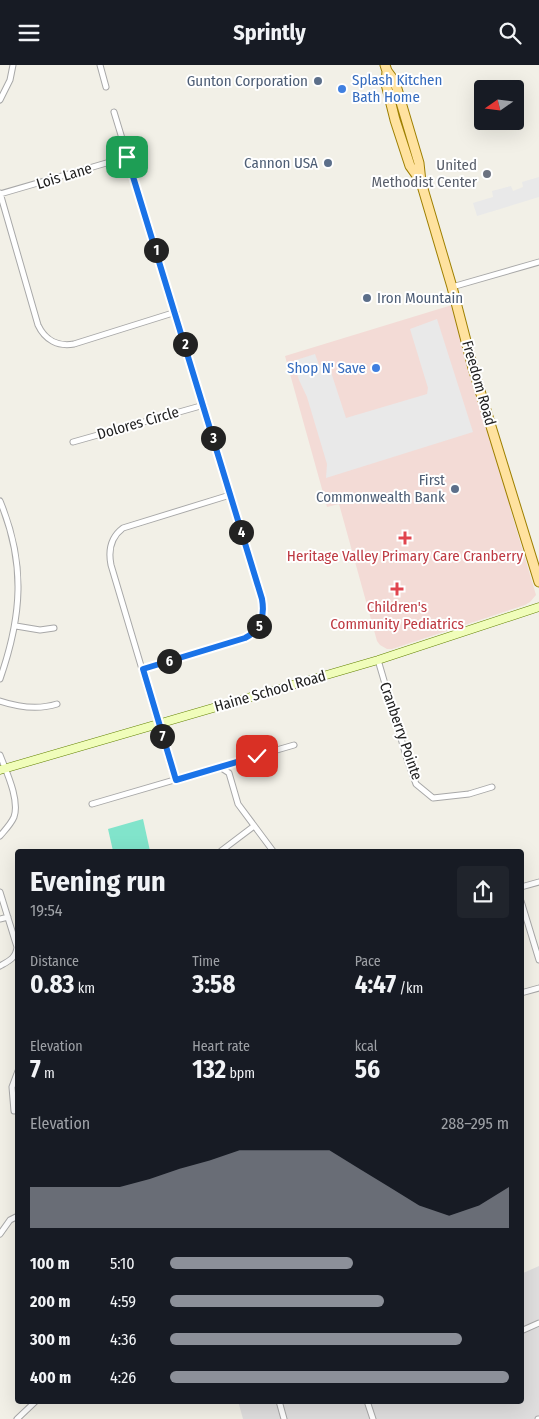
<!DOCTYPE html>
<meta charset="utf-8">
<style>
:root{--surface:#171b24;--page:#20242c;--text:#f1f3f6;--muted:#9ea1a6;--accent:#8c9099}
body{margin:0;font-family:"Fira Sans Condensed",sans-serif;background:var(--page);color:var(--text);height:100vh;display:flex;flex-direction:column;font-size:19px;white-space:nowrap}
*{box-sizing:border-box;margin:0}
p{font-size:16px;color:var(--muted)}
.icon{flex:none;width:28px;height:28px;fill:none;stroke:currentColor;stroke-width:2;stroke-linecap:round;stroke-linejoin:round}
.map{position:relative;flex:1;overflow:hidden}
.details{position:absolute;left:15px;top:784px;width:509px;height:555px;display:flex;flex-direction:column;background:var(--surface);border-radius:5px;box-shadow:0 5px 20px #0002}
.details>*{flex:none}
.needle{width:32px;rotate:256deg}
.fabs{position:absolute;left:474px;top:15px;display:grid;gap:10px}
.fabs a{display:grid;place-items:center;width:50px;height:50px;border-radius:5px;background:var(--surface);box-shadow:0 5px 20px #0002;font-size:25px}
.pin{position:absolute;display:grid;place-items:center;width:42px;height:42px;color:#fff;margin:-21px;border-radius:10px;box-shadow:0 2px 8px #0006}
.km{position:absolute;width:25px;height:25px;margin:-12px;border-radius:50%;background:#222;color:#fff;font-size:14px;line-height:25px;text-align:center}
.round{display:grid;place-items:center;flex:none;width:52px;height:52px;border-radius:5px;background:var(--page)}
.headline{display:flex;align-items:center;justify-content:space-between;height:85px;padding:0 15px}
h1{font-size:28px;font-weight:700;line-height:38px}
.stats{display:grid;grid-template-columns:repeat(3,1fr);gap:8px;height:85px;padding:5px 15px}
.stats div{display:grid;align-content:center}
.stats b{font-size:25px;font-weight:700}
.stats small{font-size:14px;font-weight:400}
.stats p{font-size:14px}
.chart{height:140px;padding:10px 15px}
.chart p{display:flex;justify-content:space-between}
.chart svg{width:100%;height:90px;margin-top:5px;fill:var(--accent);opacity:.7}
ul{padding:0 15px;list-style:none;font-size:16px}
li{display:grid;grid-template-columns:80px 60px 1fr;align-items:center;height:38px}
li i{height:12px;border-radius:6px;background:var(--accent)}
header{display:flex;justify-content:space-between;align-items:center;height:65px;padding:0 15px;background:var(--surface);font-size:22px;font-weight:700}
.map>svg:first-child{display:block}
.residential{fill:#dfdede}
.commercial{fill:#f3dbd6}
.pitch{fill:#81e4cb}
.parking{fill:#e9e9e9}
.lines{fill:none;stroke-linecap:round;stroke-linejoin:round}
.street-casing{stroke:#a8a8a8;stroke-width:7}
.secondary-casing{stroke:#618000;stroke-width:9}
.primary-casing{stroke:#9e7f00;stroke-width:11}
.street{stroke:#fff;stroke-width:5}
.secondary{stroke:#f0fdba;stroke-width:8}
.primary{stroke:#ffe29f;stroke-width:9}
.route-casing{stroke:#fff;stroke-width:10}
.route{stroke:#1a73e8;stroke-width:6}
.service-dot{fill:#5c6f8a;stroke:#fff;stroke-width:2}
.shop-dot{fill:#3f7fe0;stroke:#fff;stroke-width:2}
.worship-dot{fill:#6b7280;stroke:#fff;stroke-width:2}
.health-dot{fill:#e0444e;stroke:#fff;stroke-width:2}
.labels{text-anchor:middle;dominant-baseline:central;stroke-width:4;stroke-linejoin:round;paint-order:stroke}
.shop-label{font-size:15px;fill:#366cbe;stroke:#fff;text-anchor:start}
.service-label{font-size:15px;fill:#4e5e75;stroke:#fff;text-anchor:end}
.worship-label{font-size:15px;fill:#5b616d;stroke:#fff;text-anchor:end}
.street-label{font-size:15px;fill:#212121;stroke:#fff}
.health-label{font-size:15px;fill:#be3a42;stroke:#fff}
</style>
<header><svg class="icon" aria-label="menu" viewBox="0 0 24 24"><path d="M4 6h16M4 12h16M4 18h16"/></svg>Sprintly<svg class="icon" aria-label="search" viewBox="0 0 24 24"><circle cx="10" cy="10" r="6"/><path d="M15 15l6 6"/></svg></header>
<div class="map">
<svg width="539" height="1354" viewBox="0 0 539 1354">
<rect width="100%" height="100%" fill="#f2f0e7"/>
<path class="residential" d="M539,1201v153h-296l-5,-18h283v-127z"/>
<path class="commercial" d="M452,240l48,153 11,53 25,84 -6,7 -5,3 -133,44h-5l-7,-4 -3,-4 -38,-137 -12,3 -42,-151z"/>
<path class="pitch" d="M143,754l7,32h-37l-5,-22z"/>
<path class="parking" d="M539,112v20l-62,19 -4,-13 20,-6 -1,-6 19,-5 2,5 10,-4 -1,-5z
M437,254l36,113 -147,46 1,-14 -20,-67 -8,-17 -6,-19 22,-7 4,11 9,-2 18,55 81,-24 1,-6 -18,-59z"/>
<g class="lines">
<defs>
<path id="street" d="M100,0l6,22
M0,35l10,-20 3,-15
M114,47l148,487c3,17 -1,30 -17,39l-102,31
M0,128l38,132c7,15 20,22 36,19l102,-32
M0,129l127,-37
M452,222l87,-25
M73,377l131,-37
M0,436c26,63 22,115 0,178
M16,561l24,4 14,-2
M378,595l29,99 9,25 17,14 36,-4 23,-7
M0,636c18,6 38,9 57,3
M0,690c6,16 20,45 14,62 -3,7 -9,13 -14,19
M220,702l9,6 9,31 35,47
M175,715l-64,-215c-3,-15 0,-28 12,-37l107,-33
M92,739l202,-59
M221,786l33,-25
M521,822l18,-5
M0,827l17,55c-1,11 -8,14 -17,19
M521,836l18,59
M0,854l8,-2
M521,928l18,-5
M14,1046l-2,-24 6,-16
M0,1169l10,-14 8,-4
M521,1266l18,-8
M279,1336l5,18
M367,1336l6,18
M17,1354l19,-18
M538,1354h1"/>
<path id="secondary" d="M0,705l378,-110 161,-53"/>
<path id="primary" d="M385,0l2,6 -1,13 9,36 15,46 10,14
M387,6l8,11 24,81 2,19 31,105 21,81 66,214"/>
</defs>
<use href="#street" class="street-casing"/>
<use href="#secondary" class="secondary-casing"/>
<use href="#primary" class="primary-casing"/>
<use href="#street" class="street"/>
<use href="#secondary" class="secondary"/>
<use href="#primary" class="primary"/>
</g>
<g class="lines">
<defs>
<path id="route" d="M127,92l135,442c3,17 -1,31 -17,39l-102,31 33,111 81,-24"/>
</defs>
<use href="#route" class="route-casing"/>
<use href="#route" class="route"/>
</g>
<g class="service-dot">
<circle cx="318" cy="16" r="5"/>
<circle cx="328" cy="98" r="5"/>
<circle cx="367" cy="233" r="5"/>
<circle cx="455" cy="424" r="5"/>
</g>
<g class="shop-dot">
<circle cx="342" cy="24" r="5"/>
<circle cx="376" cy="303" r="5"/>
</g>
<circle class="worship-dot" cx="487" cy="109" r="5"/>
<g class="health-dot">
<path d="M402.5 465.5h5v5h5v5h-5v5h-5v-5h-5v-5h5z"/>
<path d="M394.5 516.5h5v5h5v5h-5v5h-5v-5h-5v-5h5z"/>
</g>
<g class="labels">
<g class="shop-label">
<text x="352" y="15">Splash Kitchen<tspan x="352" dy="17">Bath Home</tspan></text>
<text x="366" y="303" text-anchor="end">Shop N' Save</text>
</g>
<g class="service-label">
<text x="308" y="16">Gunton Corporation</text>
<text x="318" y="98">Cannon USA</text>
<text x="377" y="233" text-anchor="start">Iron Mountain</text>
<text x="445" y="415">First<tspan x="445" dy="17">Commonwealth Bank</tspan></text>
</g>
<g class="worship-label">
<text x="477" y="100">United<tspan x="477" dy="17">Methodist Center</tspan></text>
</g>
<g class="street-label">
<text transform="translate(64 111) rotate(-17)">Lois Lane</text>
<text transform="translate(479 318) rotate(74)">Freedom Road</text>
<text transform="translate(138 358) rotate(-16)">Dolores Circle</text>
<text transform="translate(270 626) rotate(-16)">Haine School Road</text>
<text transform="translate(401 666) rotate(71)">Cranberry Pointe</text>
</g>
<g class="health-label">
<text x="405" y="491">Heritage Valley Primary Care Cranberry</text>
<text x="397" y="542">Children's<tspan x="397" dy="17">Community Pediatrics</tspan></text>
</g>
</g>
</svg>
<div class="fabs">
<a><svg class="needle" viewBox="-14 -14 28 28"><path d="M0-13l5 13h-10z" fill="#e53935"/><path d="M0 13l5-13h-10z" fill="#9ea1a6"/></svg></a>
</div>
<div class="pin" style="left:127px;top:92px;background:#1e9e55"><svg class="icon" aria-label="arrive" viewBox="0 0 24 24"><path d="M6 21V4h12l-3 4 3 4H6"/></svg></div>
<div class="pin" style="left:257px;top:691px;background:#d93025"><svg class="icon" aria-label="check" viewBox="0 0 24 24"><path d="M5 12l5 5 9-10"/></svg></div>
<b class="km" style="left:156px;top:185px">1</b>
<b class="km" style="left:185px;top:279px">2</b>
<b class="km" style="left:213px;top:373px">3</b>
<b class="km" style="left:241px;top:467px">4</b>
<b class="km" style="left:259px;top:561px">5</b>
<b class="km" style="left:169px;top:596px">6</b>
<b class="km" style="left:162px;top:671px">7</b>
<section class="details">
<div class="headline"><div><h1>Evening run</h1><p>19:54</p></div><a class="round"><svg class="icon" aria-label="share" viewBox="0 0 24 24"><path d="M12 15V3M7 8l5-5 5 5M5 13v7h14v-7"/></svg></a></div>
<div class="stats">
<div><p>Distance</p><b>0.83<small> km</small></b></div>
<div><p>Time</p><b>3:58</b></div>
<div><p>Pace</p><b>4:47<small> /km</small></b></div>
</div>
<div class="stats">
<div><p>Elevation</p><b>7<small> m</small></b></div>
<div><p>Heart rate</p><b>132<small> bpm</small></b></div>
<div><p>kcal</p><b>56</b></div>
</div>
<div class="chart"><p><span>Elevation</span>288–295 m</p>
<svg viewBox="0 0 160 44" preserveAspectRatio="none"><path d="M0 44V24L10 24L20 24L30 24L40 20L50 15L60 11L70 6L80 6L90 6L100 6L110 15L120 24L130 33L140 38L150 33L160 24V44z"/></svg>
</div>
<ul>
<li><b>100 m</b>5:10<i style="width:54%"></i></li>
<li><b>200 m</b>4:59<i style="width:63%"></i></li>
<li><b>300 m</b>4:36<i style="width:86%"></i></li>
<li><b>400 m</b>4:26<i style="width:100%"></i></li>
</ul>
</section>
</div>
